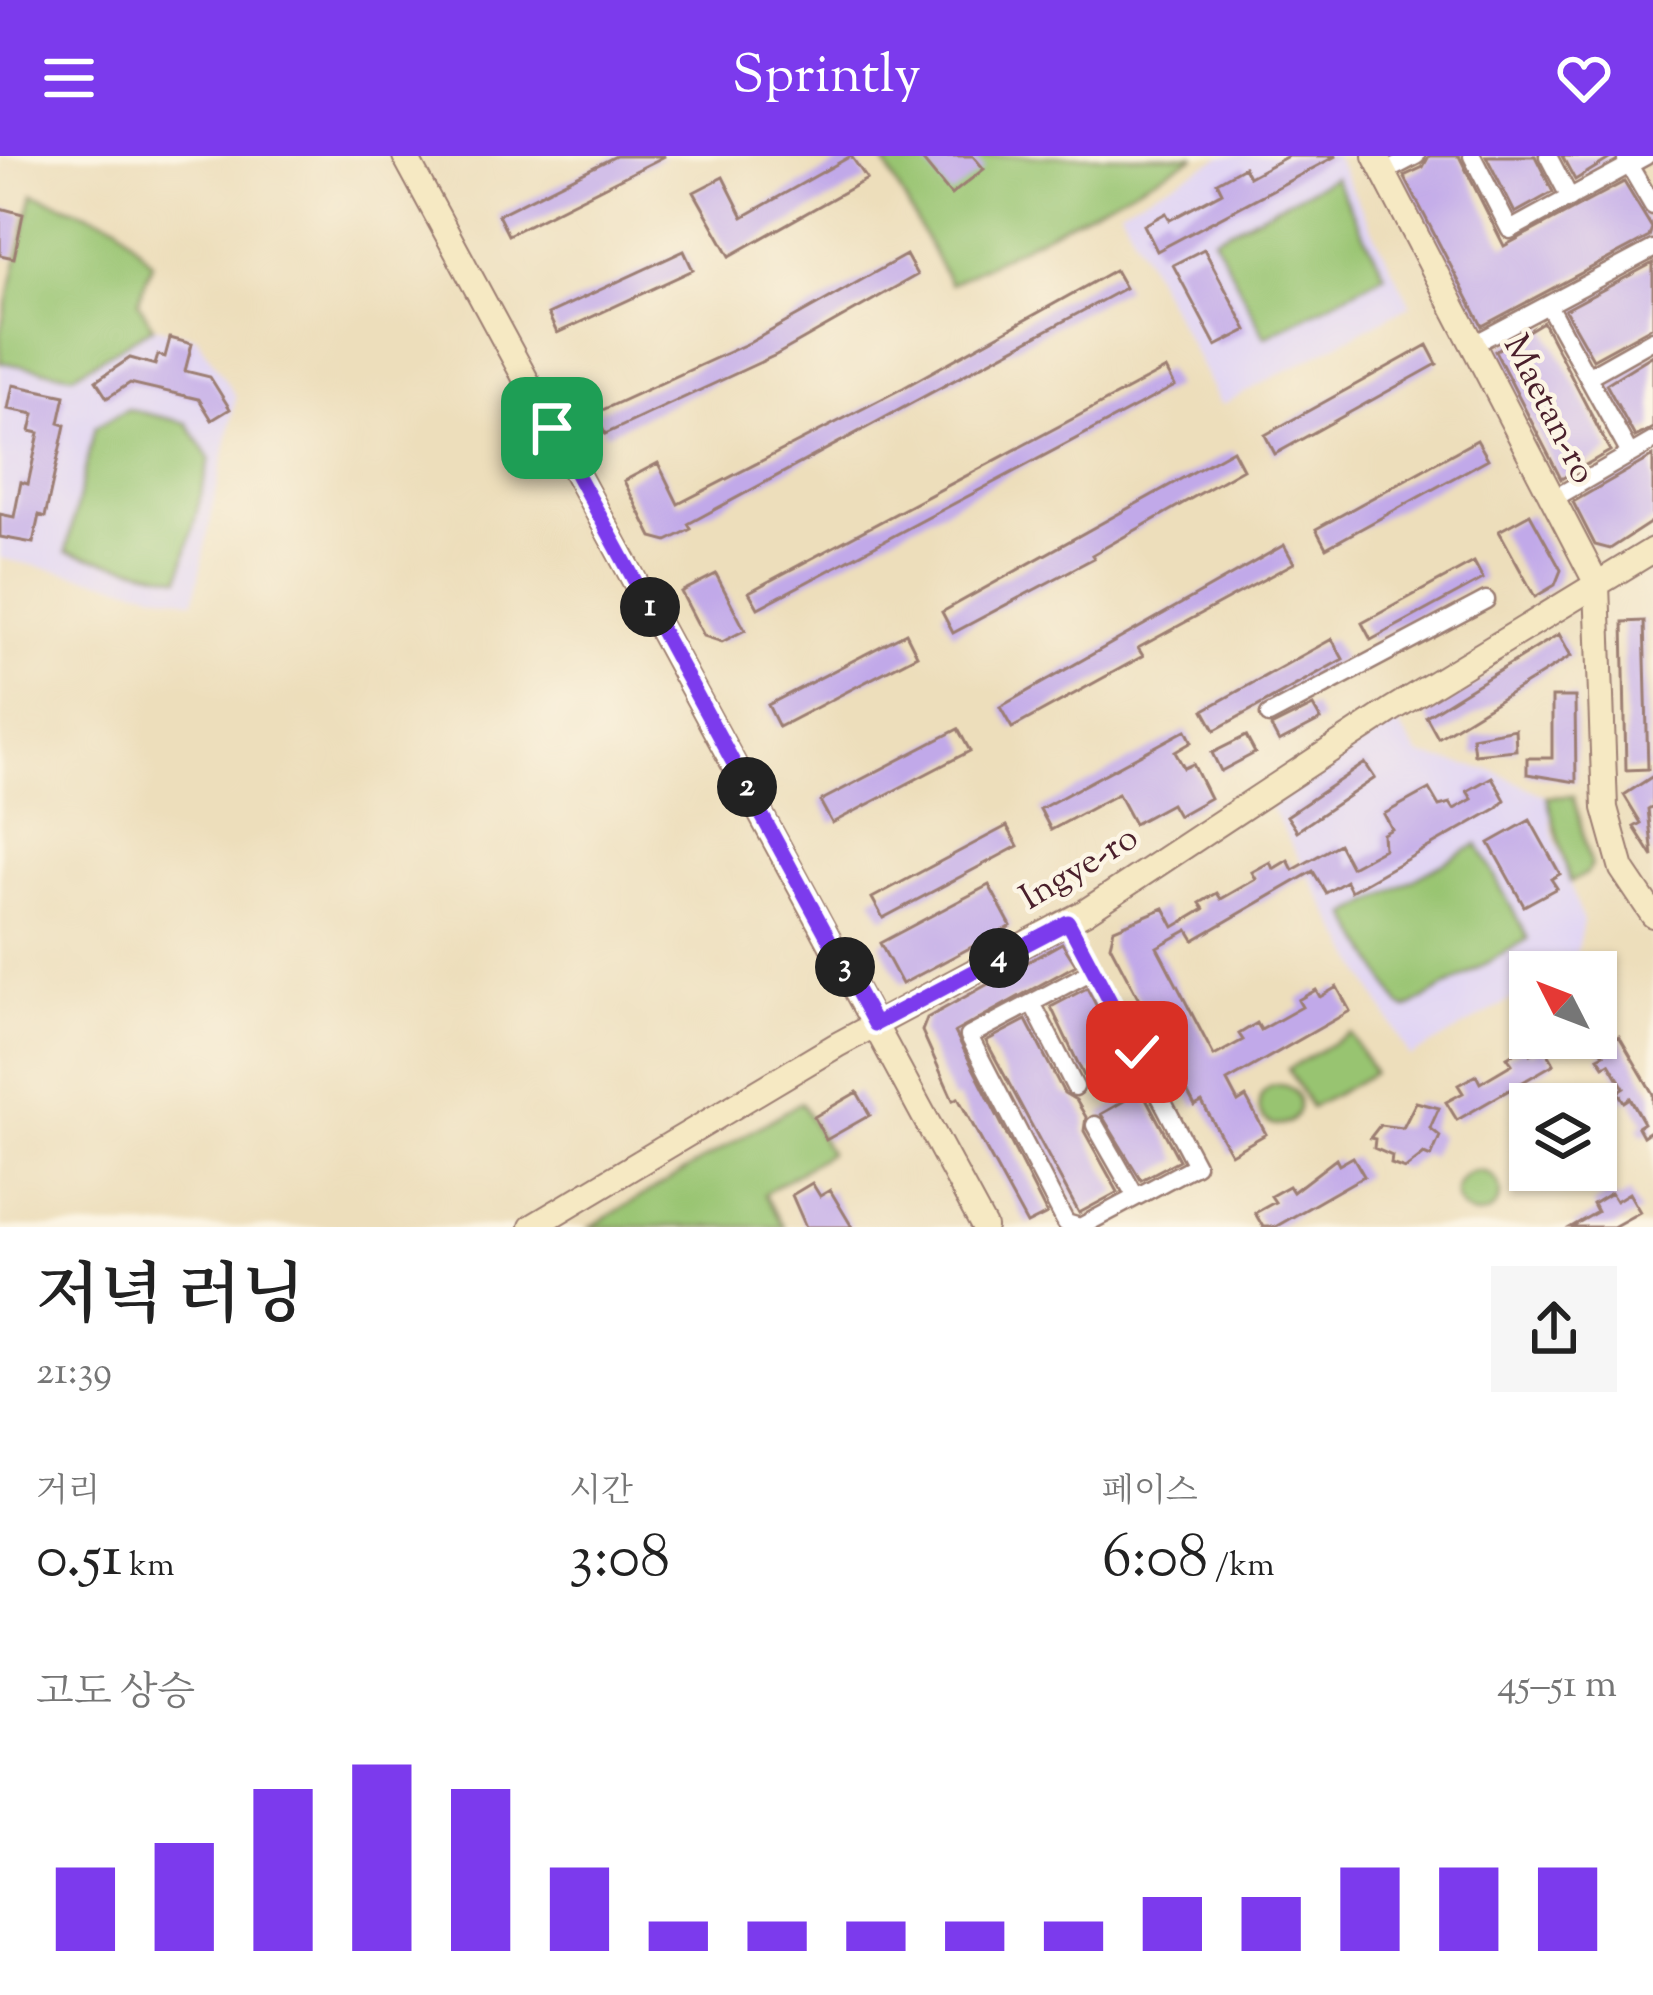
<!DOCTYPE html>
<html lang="ko">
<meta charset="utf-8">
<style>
:root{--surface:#fff;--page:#f6f6f6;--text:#222;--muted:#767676;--accent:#7c3aed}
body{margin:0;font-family:"Sorts Mill Goudy","Noto Serif KR",serif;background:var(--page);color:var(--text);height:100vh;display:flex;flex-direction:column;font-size:45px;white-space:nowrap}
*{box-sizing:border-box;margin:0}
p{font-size:39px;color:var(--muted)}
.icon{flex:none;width:66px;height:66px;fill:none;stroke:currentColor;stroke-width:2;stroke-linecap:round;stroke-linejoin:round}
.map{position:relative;height:1071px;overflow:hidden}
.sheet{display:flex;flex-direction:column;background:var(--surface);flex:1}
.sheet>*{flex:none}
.needle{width:78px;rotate:312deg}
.controls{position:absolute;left:1509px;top:795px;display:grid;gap:24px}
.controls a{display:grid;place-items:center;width:108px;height:108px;border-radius:0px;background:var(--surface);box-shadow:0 3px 9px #0004;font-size:60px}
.pin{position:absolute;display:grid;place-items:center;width:102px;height:102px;color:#fff;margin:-51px;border-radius:24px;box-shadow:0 6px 18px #0006}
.km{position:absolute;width:60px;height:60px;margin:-30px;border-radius:50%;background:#222;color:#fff;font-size:33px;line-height:60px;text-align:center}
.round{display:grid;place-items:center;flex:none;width:126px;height:126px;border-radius:0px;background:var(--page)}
.headline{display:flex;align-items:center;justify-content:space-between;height:204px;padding:0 36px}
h1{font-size:66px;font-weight:600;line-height:90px}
.metrics{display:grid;grid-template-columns:repeat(3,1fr);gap:18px;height:204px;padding:12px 36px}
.metrics div{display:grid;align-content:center}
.metrics b{font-size:60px;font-weight:600}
.metrics small{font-size:33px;font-weight:400}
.metrics p{font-size:33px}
.chart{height:336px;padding:24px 36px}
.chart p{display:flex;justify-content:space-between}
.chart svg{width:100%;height:216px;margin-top:12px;stroke:var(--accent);stroke-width:6}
header{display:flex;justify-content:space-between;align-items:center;height:156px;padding:0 36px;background:var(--accent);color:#fff;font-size:54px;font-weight:600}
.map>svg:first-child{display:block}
.built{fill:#e0d4f4}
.green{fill:#98c471;stroke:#71724e;stroke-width:3}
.building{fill:#c1a9e9}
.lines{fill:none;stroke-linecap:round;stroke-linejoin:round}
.street-casing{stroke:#9c7e73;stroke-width:21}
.secondary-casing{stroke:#9c7e73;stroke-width:28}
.street{stroke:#fff;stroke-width:16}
.secondary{stroke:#f6e9c3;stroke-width:24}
.route-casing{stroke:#fff;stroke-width:24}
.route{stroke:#7c3aed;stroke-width:15}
.labels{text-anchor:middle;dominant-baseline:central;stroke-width:9;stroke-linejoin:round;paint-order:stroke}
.street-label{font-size:36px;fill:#4a1f2b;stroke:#fcf5e5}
</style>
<header><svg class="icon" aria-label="menu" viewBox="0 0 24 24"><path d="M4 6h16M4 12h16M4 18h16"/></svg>Sprintly<svg class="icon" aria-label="heart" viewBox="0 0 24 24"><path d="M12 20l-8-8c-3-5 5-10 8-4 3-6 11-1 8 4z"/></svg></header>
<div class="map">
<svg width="1653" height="1071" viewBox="0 0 1653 1071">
<rect width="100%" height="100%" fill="#fcf5e5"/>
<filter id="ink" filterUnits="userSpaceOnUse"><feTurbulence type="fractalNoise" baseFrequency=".00833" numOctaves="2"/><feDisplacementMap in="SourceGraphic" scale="24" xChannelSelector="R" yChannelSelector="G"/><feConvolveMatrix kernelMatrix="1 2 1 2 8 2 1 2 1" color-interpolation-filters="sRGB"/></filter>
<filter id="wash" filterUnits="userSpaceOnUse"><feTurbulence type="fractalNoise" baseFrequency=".004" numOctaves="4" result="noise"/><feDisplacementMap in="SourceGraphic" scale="48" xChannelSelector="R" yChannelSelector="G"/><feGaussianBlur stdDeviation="2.7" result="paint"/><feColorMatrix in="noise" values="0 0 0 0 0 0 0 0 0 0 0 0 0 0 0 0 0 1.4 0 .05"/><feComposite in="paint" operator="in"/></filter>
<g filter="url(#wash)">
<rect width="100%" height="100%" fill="#eddebb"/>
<path class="built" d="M1223,0h112l76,149 -190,100 -101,-196z
M153,171l44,10 39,60 -42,204 -194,-43v-196l73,12z
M1396,566l23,33 75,16 53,26 6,37 30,87 -9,43 -14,8h-30v17l-120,68 -140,-251z"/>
<path class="green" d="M881,0h315l-246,128z
M1334,21l51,97 -120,63 -51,-99z
M33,38l85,30 34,39 -14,39 15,25 -80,48 -73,-13v-29z
M128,253l59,14 23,36 -30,119 -114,-26 29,-125z
M1573,640l18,69 -4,9 -17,8 -23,-85z
M1478,688l50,95 -121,70 -7,-3 -52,-91z
M1350,877l23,40 -62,35 -23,-39z
M1259 949a20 20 0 1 1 40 0a20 20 0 1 1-40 0Z
M801,946l28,51 -65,41 20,33h-194z
M1456 1037a22 22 0 1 1 44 0a22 22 0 1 1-44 0Z"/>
<g id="blocks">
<path class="building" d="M616,0h49l-157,79 -10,-20z
M851,0l16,23 -137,77 -36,-64 29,-15 20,40z
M919,0h54l11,13 -33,26z
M1288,0h48l-179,95 -13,-26 22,-12 4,7 52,-28 -5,-10 27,-15 5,10z
M1429,0h30l45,90 120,-64 28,46 -3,9 -167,89 -78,-150 19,-9z
M1486,0h49l18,36 -38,21z
M1562,0h52l-39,24z
M0,52l23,6 -9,44 -14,-3z
M1204,93l43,81 -31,16 -43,-81z
M684,95l9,19 -136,63 -9,-19z
M906,99l11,20 -141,80 -171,79 -9,-21 155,-71z
M1653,107v63l-60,33 -28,-49z
M1115,114l10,18 -437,236 3,5 -24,12 -15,-4 -28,-56 34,-18 20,41 225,-116z
M1543,166l67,129 -49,28 -66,-128z
M170,182l22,6 -7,27 25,6 20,32 -18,11 -13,-21 -69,-16 -23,15 -11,-17 34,-23 25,7 3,-10 7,2z
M1427,189l10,19 -162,90 -10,-19z
M1653,199v73l-18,9 -29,-53z
M1166,213l9,17 -417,222 -9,-16z
M13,229l52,11 -6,27 6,2 -20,92 -6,-2 -6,28 -33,-6v-23l14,3 7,-35 7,2 11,-51 -9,-2 4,-17 -26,-5z
M1477,284l11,19 -162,89 -10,-19z
M1233,294l10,19 -151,86 2,3 -141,75 -11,-21z
M1653,300v65l-43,28 -15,-4 -22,-43z
M1530,358l31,56 -6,15 -20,12 -36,-66z
M1284,389l10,18 -156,85 5,8 -131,72 -12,-21z
M1474,406l9,17 -112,61 -9,-17z
M716,418l29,56 -23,12 -18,-6 -23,-44z
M1644,465l4,148 -22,1 -3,-148z
M906,477l11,22 -138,72 -11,-22z
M1559,478l12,22 -133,82 -12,-22z
M1332,483l11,20 -128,71 -11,-20z
M1552,541h23l1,85 -49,-8v-16h25z
M1313,550l8,14 -42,22 -8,-15z
M958,573l12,22 -138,72 -12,-22z
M1515,573l1,21 -42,4 -2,-17z
M1186,574l6,12 -17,10 9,16 9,-4 17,34 -32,18 -7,-12 -37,20 -16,-30 -67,36 -11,-21z
M1246,580l9,17 -34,18 -9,-18z
M1365,607l10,15 -78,53 -10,-15z
M1653,620v30l-5,3 5,48 -19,-30 7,-4 -17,-28z
M1492,621l13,23 -8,8 -146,83 -5,-10 -20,12 -13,-22 -119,69 -6,-10 -31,17 57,109 29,-16 -4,-6 18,-11 4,7 41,-23 -4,-7 18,-10 4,7 17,-10 13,24 -123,70 11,21 8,-5 20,37 -35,20 -29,-52 -7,4 -85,-161 4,-16 50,-21 10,19 30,-18 -4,-6 17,-10 4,6 35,-20 -4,-7 18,-10 3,7 15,-9 5,10 46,-26 12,23 33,-18 -1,-15 9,-5 -8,-15 45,-25 10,17 11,-3 4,6 18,-10 -5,-8z
M1530,664l30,54 -9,5 6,9 -33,18 -35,-63z
M1007,670l11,20 -135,72 -11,-20z
M989,729l22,41 -109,58 -22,-41z
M1062,787l14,22 -121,67 92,182 -20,10 -69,-126 -5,2 -31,-69 5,-13z
M1087,832l92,172 -38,20 -40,-66 23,-13 -20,-35 -20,10 -33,-69z
M1026,864l38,73 12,7 10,17 -2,14 34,61 -39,21 -93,-172z
M1619,880l34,58v44l-4,-6 -6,4 -5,-9 6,-4 -14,-25 -6,4 -6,-10 6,-4 -15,-25 -5,3 -6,-9 6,-3 -4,-7z
M1526,890l4,8 14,-8 10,18 -97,56 -11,-18 17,-9 -5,-8 18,-10 4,8 32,-19 -5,-7z
M857,936l13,23 -44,25 -12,-23z
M1416,946l23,6 -9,20 10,8 -9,21 -7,-3 -19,15 -14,-5 1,-8 -18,-8 1,-9 -5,-1 10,-13 23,3z
M1353,1001l11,19 -89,51h-12l-8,-14 20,-11 -4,-6 18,-10 4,6 43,-33 3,6z
M812,1027l8,13 10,-6 22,37h-46l-14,-32z
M1611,1037l5,8 13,-8 11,19 -27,15h-42l26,-15 -4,-8z"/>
</g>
</g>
<g filter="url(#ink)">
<use href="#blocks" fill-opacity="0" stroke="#9c7e73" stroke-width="3"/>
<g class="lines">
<defs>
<path id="street" d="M1472,0l38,74 136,-74
M1548,0l22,42
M1626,4l27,46
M1385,16l31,-16
M1548,149l82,149
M1474,188l179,-95
M1589,220l64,-36
M1553,343l100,-58
M1269,559l217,-115
M1068,766l128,243 -116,62 -14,-4 -97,-187 125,-66
M1032,847l43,84
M1095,969l41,72"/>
<path id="secondary" d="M405,0l579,1071
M1375,0l222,428 8,224 17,61 31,46
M532,1071l305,-182 248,-133 306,-202 262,-160"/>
</defs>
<use href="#street" class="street-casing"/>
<use href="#secondary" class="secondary-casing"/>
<use href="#street" class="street"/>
<use href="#secondary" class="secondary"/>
</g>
</g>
<g class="lines" filter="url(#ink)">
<defs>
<path id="route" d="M552,272l323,596 193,-102 69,130"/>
</defs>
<use href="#route" class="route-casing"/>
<use href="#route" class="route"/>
</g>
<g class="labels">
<g class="street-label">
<text transform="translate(1548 254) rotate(63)">Maetan-ro</text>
<text transform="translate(1080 713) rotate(-31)">Ingye-ro</text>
</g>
</g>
</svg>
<div class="controls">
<a><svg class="needle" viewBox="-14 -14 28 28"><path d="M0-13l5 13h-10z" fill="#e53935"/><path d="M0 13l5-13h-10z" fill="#767676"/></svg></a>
<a><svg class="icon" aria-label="layers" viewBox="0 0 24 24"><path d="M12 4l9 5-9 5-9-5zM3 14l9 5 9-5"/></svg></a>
</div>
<div class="pin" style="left:552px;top:272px;background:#1e9e55"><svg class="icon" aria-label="arrive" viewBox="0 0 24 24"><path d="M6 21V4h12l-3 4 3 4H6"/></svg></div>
<div class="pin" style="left:1137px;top:896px;background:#d93025"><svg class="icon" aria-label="check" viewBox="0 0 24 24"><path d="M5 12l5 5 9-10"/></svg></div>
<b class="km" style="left:650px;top:451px">1</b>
<b class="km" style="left:747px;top:631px">2</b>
<b class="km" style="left:845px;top:811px">3</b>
<b class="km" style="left:999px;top:802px">4</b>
</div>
<section class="sheet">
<div class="headline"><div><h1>저녁 러닝</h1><p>21:39</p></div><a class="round"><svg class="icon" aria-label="share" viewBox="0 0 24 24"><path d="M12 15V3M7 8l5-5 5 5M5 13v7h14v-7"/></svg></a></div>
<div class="metrics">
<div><p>거리</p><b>0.51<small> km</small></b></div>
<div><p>시간</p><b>3:08</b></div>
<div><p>페이스</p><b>6:08<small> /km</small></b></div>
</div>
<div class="chart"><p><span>고도 상승</span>45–51 m</p>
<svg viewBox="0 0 160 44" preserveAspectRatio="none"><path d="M5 44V27M15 44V22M25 44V11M35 44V6M45 44V11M55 44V27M65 44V38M75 44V38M85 44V38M95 44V38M105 44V38M115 44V33M125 44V33M135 44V27M145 44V27M155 44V27"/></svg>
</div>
</section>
